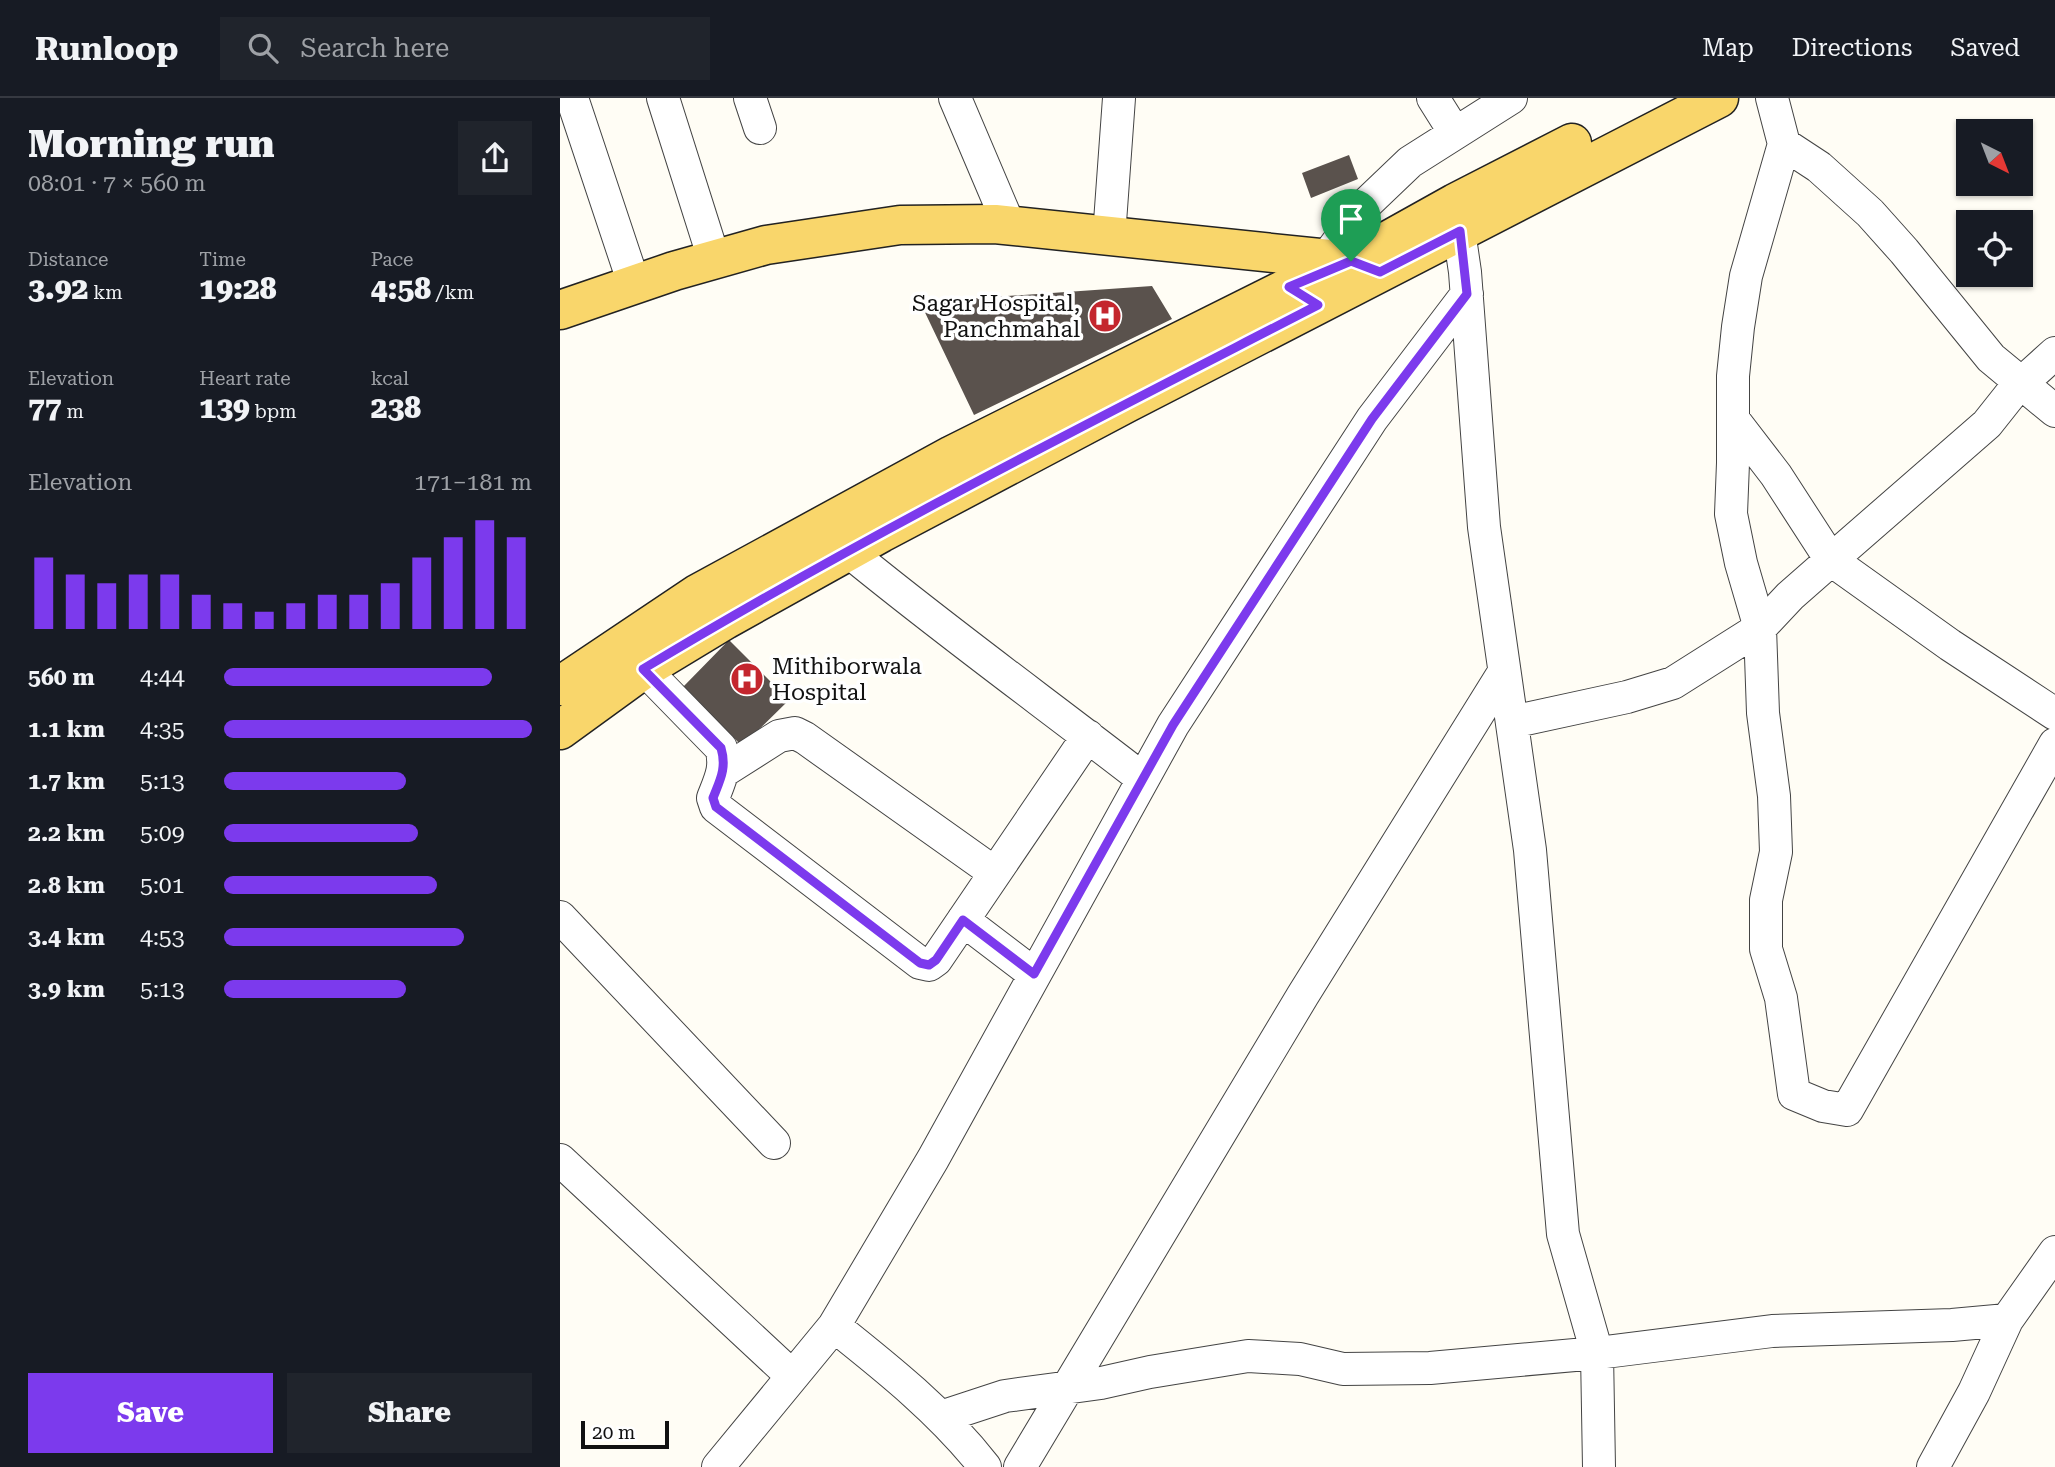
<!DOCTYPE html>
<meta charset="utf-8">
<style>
:root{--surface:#171b24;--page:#20242c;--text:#f1f3f6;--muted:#9ea1a6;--line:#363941;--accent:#7c3aed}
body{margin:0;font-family:"Roboto Serif",serif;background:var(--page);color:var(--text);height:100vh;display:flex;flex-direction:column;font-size:26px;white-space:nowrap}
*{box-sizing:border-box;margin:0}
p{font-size:23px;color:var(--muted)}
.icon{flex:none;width:38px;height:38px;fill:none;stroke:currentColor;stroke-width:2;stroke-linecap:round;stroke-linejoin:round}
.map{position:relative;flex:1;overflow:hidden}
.side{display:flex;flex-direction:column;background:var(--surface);width:560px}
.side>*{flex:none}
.needle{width:46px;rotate:138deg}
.buttons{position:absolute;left:1396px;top:21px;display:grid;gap:14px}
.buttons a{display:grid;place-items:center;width:77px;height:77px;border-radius:0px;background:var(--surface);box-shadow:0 2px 5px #0004;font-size:35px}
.scale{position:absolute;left:21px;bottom:18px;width:88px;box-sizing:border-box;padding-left:7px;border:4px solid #111;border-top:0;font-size:19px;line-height:24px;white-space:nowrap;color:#111;-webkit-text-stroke:5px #fff;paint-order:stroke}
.pin{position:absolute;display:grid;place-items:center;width:60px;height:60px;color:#fff;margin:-72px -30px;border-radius:50% 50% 50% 0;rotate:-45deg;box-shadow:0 0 7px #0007}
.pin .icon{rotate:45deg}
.round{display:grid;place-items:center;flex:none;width:74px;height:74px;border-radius:0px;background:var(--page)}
.head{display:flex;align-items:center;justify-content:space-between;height:119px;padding:0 28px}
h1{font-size:38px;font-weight:800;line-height:52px}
.stats{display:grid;grid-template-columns:repeat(3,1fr);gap:10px;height:119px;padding:7px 28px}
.stats div{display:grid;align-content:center}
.stats b{font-size:30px;font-weight:800}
.stats small{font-size:19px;font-weight:400}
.stats p{font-size:19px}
.chart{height:196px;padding:14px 28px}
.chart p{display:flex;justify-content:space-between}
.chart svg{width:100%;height:126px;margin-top:7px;stroke:var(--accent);stroke-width:6}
.action{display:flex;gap:14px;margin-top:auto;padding:14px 28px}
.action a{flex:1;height:80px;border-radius:0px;background:var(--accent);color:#fff;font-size:28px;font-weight:800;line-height:80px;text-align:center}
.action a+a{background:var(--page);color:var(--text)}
ul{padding:0 28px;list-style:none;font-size:23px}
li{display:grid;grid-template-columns:112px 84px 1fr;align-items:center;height:52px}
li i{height:18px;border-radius:9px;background:var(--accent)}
header{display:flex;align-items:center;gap:42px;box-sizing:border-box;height:98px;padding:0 35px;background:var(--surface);border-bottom:2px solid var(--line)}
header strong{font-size:33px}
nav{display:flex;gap:38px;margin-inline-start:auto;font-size:24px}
.search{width:490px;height:63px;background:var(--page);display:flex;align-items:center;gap:18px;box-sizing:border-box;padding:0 24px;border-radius:0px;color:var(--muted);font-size:26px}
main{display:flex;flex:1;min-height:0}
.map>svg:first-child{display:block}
.building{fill:#5a524d}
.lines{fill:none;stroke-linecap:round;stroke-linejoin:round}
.minor-casing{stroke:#444;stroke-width:34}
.major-casing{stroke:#222;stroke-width:41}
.minor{stroke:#fff;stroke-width:32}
.major{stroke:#f9d66b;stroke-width:38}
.route-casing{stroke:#fff;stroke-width:14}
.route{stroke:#7c3aed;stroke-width:9}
.labels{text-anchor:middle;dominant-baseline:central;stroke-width:7;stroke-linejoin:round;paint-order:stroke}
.poi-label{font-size:23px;fill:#111;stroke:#fff;text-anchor:end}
</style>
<header>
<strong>Runloop</strong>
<div class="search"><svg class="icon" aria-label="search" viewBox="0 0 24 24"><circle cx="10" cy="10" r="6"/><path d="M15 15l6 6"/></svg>Search here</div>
<nav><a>Map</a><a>Directions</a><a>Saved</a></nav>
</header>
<main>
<section class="side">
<div class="head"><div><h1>Morning run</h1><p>08:01 · 7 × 560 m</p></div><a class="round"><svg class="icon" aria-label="share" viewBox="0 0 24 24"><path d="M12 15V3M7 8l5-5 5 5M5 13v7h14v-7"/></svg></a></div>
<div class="stats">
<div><p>Distance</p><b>3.92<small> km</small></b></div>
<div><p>Time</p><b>19:28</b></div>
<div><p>Pace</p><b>4:58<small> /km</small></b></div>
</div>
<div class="stats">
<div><p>Elevation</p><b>77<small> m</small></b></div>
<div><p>Heart rate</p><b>139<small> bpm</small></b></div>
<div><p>kcal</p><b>238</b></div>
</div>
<div class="chart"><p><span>Elevation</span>171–181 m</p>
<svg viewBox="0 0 160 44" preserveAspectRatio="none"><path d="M5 44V19M15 44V25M25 44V28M35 44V25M45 44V25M55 44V32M65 44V35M75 44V38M85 44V35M95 44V32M105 44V32M115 44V28M125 44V19M135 44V12M145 44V6M155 44V12"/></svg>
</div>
<ul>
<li><b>560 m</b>4:44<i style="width:87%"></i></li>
<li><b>1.1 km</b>4:35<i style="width:100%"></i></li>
<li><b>1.7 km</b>5:13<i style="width:59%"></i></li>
<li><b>2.2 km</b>5:09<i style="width:63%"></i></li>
<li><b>2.8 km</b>5:01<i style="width:69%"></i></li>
<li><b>3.4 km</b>4:53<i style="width:78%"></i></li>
<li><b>3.9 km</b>5:13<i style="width:59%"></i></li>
</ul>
<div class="action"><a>Save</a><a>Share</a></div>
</section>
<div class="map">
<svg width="1495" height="1369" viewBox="0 0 1495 1369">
<rect width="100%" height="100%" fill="#fffdf5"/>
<path class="building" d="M789,57l9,24 -47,19 -9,-25z
M592,188l20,33 -198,96 -54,-113z
M169,542l60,60 -47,46 -59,-59z"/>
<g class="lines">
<defs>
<path id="minor" d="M12,0l62,186
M103,0l51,161
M190,0l10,30
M395,0l54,127
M873,0l22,35
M1212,0l12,46 -38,132 -8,51 -5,49v87l-2,51 10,49 19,65 3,85 11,83 2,56 -10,48v49l15,49 13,96 29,12 24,4 208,-366
M1224,46l35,23 51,46 34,38 87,107 64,53
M896,113l9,61 19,255 46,323 33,384 34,119 2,114
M549,138l10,-138
M766,160l40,-54 44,-42 101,-64
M1173,321l43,56 55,85 119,85 105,69
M288,453c96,79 197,152 295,228
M84,571l77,79c6,19 -1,32 -8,50l3,9 204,156 9,2 7,-5 152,-224
M952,624l115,-25 46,-14 87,-55 30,-32 41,-36 156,-136 27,-34 41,-37
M164,673l55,-35 16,-3 10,5 190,135
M0,819l214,226
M403,822l71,54
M0,1062l232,216
M274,1228c54,43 108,86 151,141
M381,1319l64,-21 96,-13 49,-11 98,-16 52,3 43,10 87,-1 167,-15 175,-22 180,-6 55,-5
M158,1369l116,-141 99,-167 240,-434 199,-306 95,-125
M460,1369l283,-472 201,-323
M1373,1369l41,-75 33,-72 48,-68"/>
<path id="major" d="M0,212l114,-39 92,-26 134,-20 95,-1 354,37
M0,588l137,-92 255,-139 337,-168 62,-26 104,-58 117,-60
M0,632l84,-61 81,-49 156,-87 246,-130 592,-305"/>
</defs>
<use href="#minor" class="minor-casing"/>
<use href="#major" class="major-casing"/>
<use href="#minor" class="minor"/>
<use href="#major" class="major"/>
</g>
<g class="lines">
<defs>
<path id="route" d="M900,133l7,63 -95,125 -199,306 -139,249 -71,-54 -27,40 -7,5 -9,-2 -204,-156 -3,-9c7,-18 14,-30 8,-50l-78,-79c219,-132 448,-247 675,-364l-29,-18 62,-26 29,11z"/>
</defs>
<use href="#route" class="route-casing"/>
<use href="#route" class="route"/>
</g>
<defs>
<symbol id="hospital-disc" viewBox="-11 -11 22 22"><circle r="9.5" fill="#c4262e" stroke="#fff"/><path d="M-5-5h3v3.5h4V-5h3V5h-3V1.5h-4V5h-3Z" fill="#fff"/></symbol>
</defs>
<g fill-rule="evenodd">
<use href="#hospital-disc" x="526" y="199" width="38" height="38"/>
<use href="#hospital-disc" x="168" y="562" width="38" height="38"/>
</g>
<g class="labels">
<g class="poi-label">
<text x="520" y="205">Sagar Hospital,<tspan x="520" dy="26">Panchmahal</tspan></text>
<text x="212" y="568" text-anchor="start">Mithiborwala<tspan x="212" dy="26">Hospital</tspan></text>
</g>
</g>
</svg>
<div class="buttons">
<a><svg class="needle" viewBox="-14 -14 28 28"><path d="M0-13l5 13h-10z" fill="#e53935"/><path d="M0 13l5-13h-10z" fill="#9ea1a6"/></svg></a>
<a><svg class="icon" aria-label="locate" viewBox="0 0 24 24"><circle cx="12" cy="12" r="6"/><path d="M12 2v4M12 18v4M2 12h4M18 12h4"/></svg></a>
</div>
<div class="scale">20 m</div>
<div class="pin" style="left:791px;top:163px;background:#1e9e55"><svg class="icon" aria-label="arrive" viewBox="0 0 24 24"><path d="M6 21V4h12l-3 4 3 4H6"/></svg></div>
</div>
</main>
